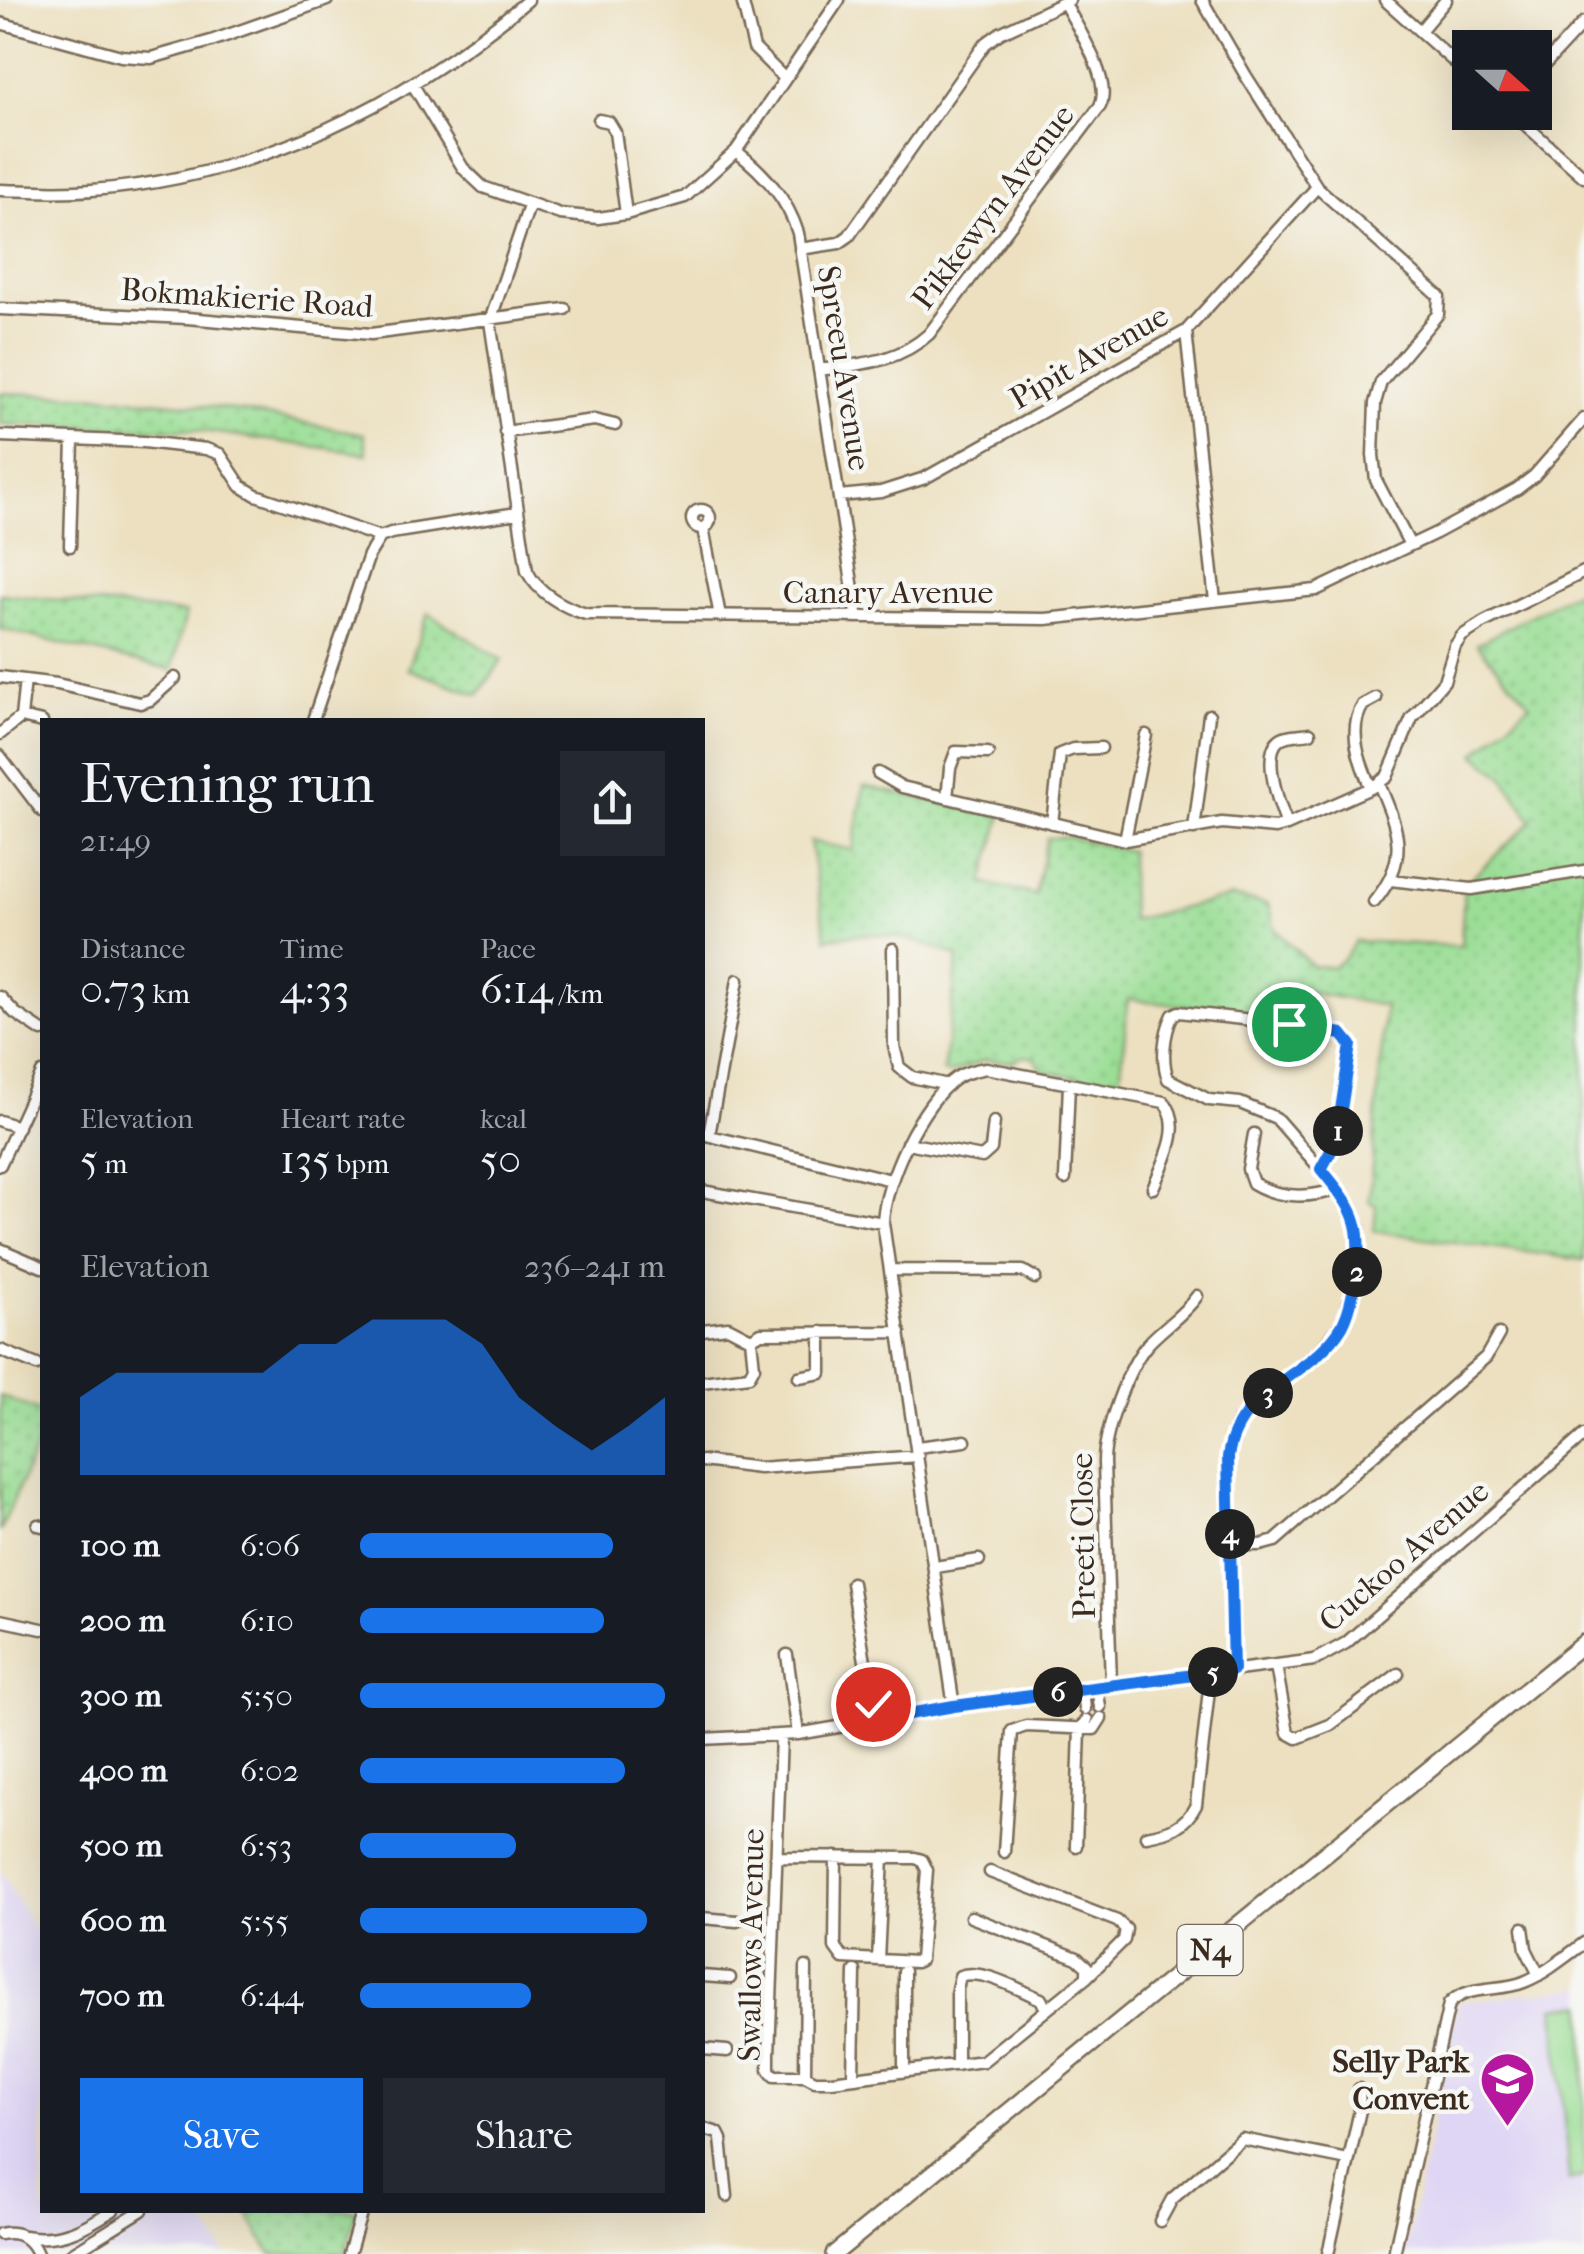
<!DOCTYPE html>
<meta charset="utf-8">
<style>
:root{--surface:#171b24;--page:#242831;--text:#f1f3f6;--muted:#9ea1a6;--accent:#1a73e8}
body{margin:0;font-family:"IM FELL French Canon",serif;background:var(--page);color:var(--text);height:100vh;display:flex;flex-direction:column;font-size:38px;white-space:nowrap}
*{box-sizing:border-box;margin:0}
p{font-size:32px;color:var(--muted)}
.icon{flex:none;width:55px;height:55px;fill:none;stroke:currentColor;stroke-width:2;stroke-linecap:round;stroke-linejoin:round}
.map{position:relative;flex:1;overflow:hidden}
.drawer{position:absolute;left:40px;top:718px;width:665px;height:1495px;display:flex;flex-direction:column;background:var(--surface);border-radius:0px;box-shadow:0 10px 40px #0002}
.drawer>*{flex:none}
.needle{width:65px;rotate:111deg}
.buttons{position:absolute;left:1452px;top:30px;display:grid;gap:20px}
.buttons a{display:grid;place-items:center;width:100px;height:100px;border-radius:0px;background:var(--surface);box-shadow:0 10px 40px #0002;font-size:50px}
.pin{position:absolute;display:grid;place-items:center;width:85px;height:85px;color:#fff;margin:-42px;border:5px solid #fff;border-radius:50%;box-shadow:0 2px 10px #0007}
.km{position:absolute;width:50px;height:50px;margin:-25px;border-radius:50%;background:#222;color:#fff;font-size:28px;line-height:50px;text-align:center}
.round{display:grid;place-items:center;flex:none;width:105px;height:105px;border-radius:0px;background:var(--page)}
.headline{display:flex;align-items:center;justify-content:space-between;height:170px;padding:0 40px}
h1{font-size:55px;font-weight:600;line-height:75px}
.stats{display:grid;grid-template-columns:repeat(3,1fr);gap:15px;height:170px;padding:10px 40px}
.stats div{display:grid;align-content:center}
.stats b{font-size:42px;font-weight:600}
.stats small{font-size:28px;font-weight:400}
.stats p{font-size:28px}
.chart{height:280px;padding:20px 40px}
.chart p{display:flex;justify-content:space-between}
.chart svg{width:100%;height:180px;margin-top:10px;fill:var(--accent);opacity:.7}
.button{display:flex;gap:20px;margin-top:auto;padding:20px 40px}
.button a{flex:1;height:115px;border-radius:0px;background:var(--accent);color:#fff;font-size:40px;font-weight:600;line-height:115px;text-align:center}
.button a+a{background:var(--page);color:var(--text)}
ul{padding:0 40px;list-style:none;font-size:32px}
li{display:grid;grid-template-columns:160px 120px 1fr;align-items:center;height:75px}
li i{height:25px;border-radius:12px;background:var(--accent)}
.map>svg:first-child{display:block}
.built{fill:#dfd5f5}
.grass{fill:url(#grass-dots);stroke:#6b845a;stroke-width:2.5}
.park{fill:#9bde96;stroke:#6b845a;stroke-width:2.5}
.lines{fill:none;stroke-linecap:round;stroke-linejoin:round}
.minor-casing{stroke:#796a57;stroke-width:15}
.highway-casing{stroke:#796a57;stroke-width:20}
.minor{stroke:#fff;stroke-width:10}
.highway{stroke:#fff;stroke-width:15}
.route-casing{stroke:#fff;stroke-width:20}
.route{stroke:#1a73e8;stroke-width:12}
.labels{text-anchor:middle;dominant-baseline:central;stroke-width:9;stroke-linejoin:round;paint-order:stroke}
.shield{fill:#f6f6f2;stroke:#73675e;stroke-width:2.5}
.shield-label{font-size:30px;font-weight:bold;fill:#3b2a1e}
.street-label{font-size:32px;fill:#3b2a1e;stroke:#f6f6f2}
.poi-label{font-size:32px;font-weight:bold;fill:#3b2a1e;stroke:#f6f6f2;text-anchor:end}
</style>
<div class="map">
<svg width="1584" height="2254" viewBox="0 0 1584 2254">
<defs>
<pattern id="grass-dots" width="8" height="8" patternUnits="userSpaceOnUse" patternTransform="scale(2.5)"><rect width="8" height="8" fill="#9bde96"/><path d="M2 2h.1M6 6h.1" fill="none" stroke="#86bf81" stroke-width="1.8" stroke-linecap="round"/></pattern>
</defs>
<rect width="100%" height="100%" fill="#f6f6f2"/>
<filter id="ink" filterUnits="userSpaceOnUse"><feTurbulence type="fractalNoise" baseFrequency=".01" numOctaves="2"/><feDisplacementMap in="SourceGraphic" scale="20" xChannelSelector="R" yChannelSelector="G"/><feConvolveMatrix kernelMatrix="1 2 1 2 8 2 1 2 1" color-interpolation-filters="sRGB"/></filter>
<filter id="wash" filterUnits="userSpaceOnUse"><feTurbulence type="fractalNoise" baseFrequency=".0048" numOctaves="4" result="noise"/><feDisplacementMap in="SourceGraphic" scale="40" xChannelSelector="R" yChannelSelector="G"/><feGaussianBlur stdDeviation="2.25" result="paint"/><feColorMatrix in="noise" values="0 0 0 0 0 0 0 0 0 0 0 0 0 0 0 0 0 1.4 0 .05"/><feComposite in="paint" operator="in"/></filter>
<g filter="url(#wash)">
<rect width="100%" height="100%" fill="#ece0c0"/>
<path class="built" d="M0,1870l42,73v267h156l26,44h-224z
M1584,1987v267h-179l53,-252z"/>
<path class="grass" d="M0,393l103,3 120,12 141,26 3,20 -171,-24 -196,-6z
M1584,587v673l-210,-29 2,-26 -7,-3 16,-196 -94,-17 -4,30 -159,-20 -8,86 -78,-14 -7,-13 -11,-2 -11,6 -28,-2 -36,14 -6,-2 15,-115c-45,-20 -83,-29 -132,-18l-16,-98 43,9 11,-64 138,30 -19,67 52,12 12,-57 21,-1 62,14 1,69 100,-23 37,7 7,25 37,37 21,1 13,-10 9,-16 106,5 3,-61 68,-64 -29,-45 -28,-22 55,-50 -53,-60z
M0,594l186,19 -14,57 -172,-41z
M428,613l74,47 -24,35 -70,-26z
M0,1396l42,16v21l-42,99z
M246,2210h111l-12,44h-74z"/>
<path class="park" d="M1584,2004v174l-15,2 -14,-173z"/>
</g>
<g filter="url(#ink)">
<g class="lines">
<defs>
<path id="minor" d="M742,0l12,48 31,31
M1202,0l44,76 71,111 122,109 -1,18 -57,68 -6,21 -2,52 3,25 34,65
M1385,0l85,76
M0,23l121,33 30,2 60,-17 116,-41
M1420,31l26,-31
M1535,75l49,-53
M413,85l50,83 20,19 77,27 38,4 28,-4 59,-17 51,-46 103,-151
M1511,112l73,65
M599,120l10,2 6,10 11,82
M736,151c28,22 51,47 62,82l59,382
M0,190c31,1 61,3 92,0 164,-12 312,-85 436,-190
M529,206l-39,115 37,250c11,22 36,36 59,43l460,5 270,-29 120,-57 81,-44 17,-13 50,-57
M800,249l39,-6 10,-7 136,-192 15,-11 69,-33
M0,309l187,9 184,16 194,-25
M1186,331l29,270
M819,370c41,-6 78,-7 110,-36l171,-228c13,-25 -23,-79 -36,-104
M505,432l89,-12 21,5
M0,436l144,6 62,7 14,5 21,32 15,9 124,42
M839,496l42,-4 44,-14 261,-147 131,-144
M692 519a9 9 0 1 1 18 0a9 9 0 1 1-18 0Z
M703,528l17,88
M70,546l3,-107
M0,677l57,7 83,19 10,-3 25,-22
M21,717l4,-37
M313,720l56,-165 11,-18 11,-4 126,-20
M0,734l21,-17 21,5
M0,756l42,55
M878,773l24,14 223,53 97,-17 53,5 12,-3 84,-37 16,-11 25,-59 32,-37 11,-35 7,-10 22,-14 100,-50
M1371,788c-11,-25 -24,-58 -8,-83l13,-7
M947,798l3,-30 6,-16 32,1
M1052,823l8,-69 13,-5 28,-1
M1287,825c-7,-18 -26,-70 -8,-85 6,-6 22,-5 31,-7
M1194,829l15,-114
M1125,840l21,-105
M1390,880l82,9 112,-18
M1374,902c36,-43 25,-71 5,-118
M893,949l1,97 5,21 13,10 36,8
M0,997l15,16 27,18
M0,1121l18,6
M702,1134l189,46
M1254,1134l-6,35 5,14c26,16 57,15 85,6
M709,1135l29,-155
M907,1143l75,14 9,-8 3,-27
M0,1165l42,-92
M1065,1179l4,-95
M702,1191l181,32
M0,1249l42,18
M891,1270l132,1 12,7
M702,1330l26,-3 23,12
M0,1350l37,15
M799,1377l22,-4v-41
M702,1382l47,-6 5,-9 -3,-28 10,-6 139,-1
M917,1447l48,-6
M702,1461l57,7 159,-12
M38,1525l4,1
M1230,1545h30l15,-4 211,-184 13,-23
M935,1567l44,-7
M852,1583l23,138
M0,1620l42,9
M787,1655l11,79
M1276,1666l12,67 9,5 33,-13 68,-51
M1233,1670l-5,-213 8,-31 6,-9 78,-67 23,-27 13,-46 3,-50 -21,-38 -62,-71 -36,-15 -31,-3 -41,-21c-7,-19 -4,-46 5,-64l6,-3 110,12 57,12 5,9c-11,41 -3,88 -30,124
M1111,1685l-7,-223c0,-29 23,-94 43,-117 16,-18 36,-29 50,-49
M1097,1687l3,20
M1083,1689l2,20
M954,1707l-71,-484c1,-41 39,-122 73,-145 9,-6 19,-8 30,-10l178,34c21,24 -1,61 -11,86
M781,1736l-12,319v15l5,6h31l10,5h17l151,-20 104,-84 37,-37 2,-11 -9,-8 -127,-49
M702,1739l96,-5 156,-27 361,-47 31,-17 238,-208
M1146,1836c23,-4 39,-9 50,-31l15,-133
M1076,1846l4,-117 7,-9
M1004,1852l8,-121 14,-5 68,3 7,-11
M776,1857l139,1 7,2 5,10 -7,90 -4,2 -73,-4 -8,-11 1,-90
M971,1917l106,41 10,9v10
M702,1918l35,3
M1523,1928l3,21 13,26
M878,1960l5,-102
M904,1971v100
M702,1976l28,2
M702,2049l25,2
M957,2065v-76l3,-13c23,-8 59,14 81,23l5,10
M805,2076l1,-109
M853,2078l2,-107
M702,2128l16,5 3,6 6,57
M1160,2221l12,-22 70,-60 106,21
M0,2234c18,-4 30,3 37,20
M24,2236c36,6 59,-7 89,-26
M71,2254l71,-44
M349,2254l13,-44
M1328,2254l32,-144 -1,-21
M1394,2254l55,-250c18,-20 51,-12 75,-22 22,-9 41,-25 60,-39"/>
<path id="highway" d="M834,2254l750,-611"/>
</defs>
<use href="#minor" class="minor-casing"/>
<use href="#highway" class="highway-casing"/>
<use href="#minor" class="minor"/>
<use href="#highway" class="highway"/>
</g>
</g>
<g class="lines" filter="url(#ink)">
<defs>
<path id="route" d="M873,1704l2,16 79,-14 279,-36 -5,-213c9,-68 84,-80 114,-131 8,-15 12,-36 14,-53 8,-51 -3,-65 -35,-104l15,-27 15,-97 -9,-11 -53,-10"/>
</defs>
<use href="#route" class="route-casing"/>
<use href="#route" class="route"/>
</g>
<defs>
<symbol id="school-pin" viewBox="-11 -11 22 30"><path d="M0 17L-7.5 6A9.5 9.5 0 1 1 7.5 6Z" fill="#b5179e" stroke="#f6f6f2"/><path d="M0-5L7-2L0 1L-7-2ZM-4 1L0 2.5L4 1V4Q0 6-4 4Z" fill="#fff"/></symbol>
</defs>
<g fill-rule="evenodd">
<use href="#school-pin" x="1476" y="2048" width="63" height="86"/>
</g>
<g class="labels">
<rect class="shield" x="1177.5" y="1925" width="65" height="50" rx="8"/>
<g class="shield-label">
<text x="1210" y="1950">N4</text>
</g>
<g class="street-label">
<text transform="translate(993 207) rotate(-53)">Pikkewyn Avenue</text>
<text transform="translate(247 298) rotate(4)">Bokmakierie Road</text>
<text transform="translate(1089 357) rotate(-30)">Pipit Avenue</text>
<text transform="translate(844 368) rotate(81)">Spreeu Avenue</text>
<text x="888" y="592">Canary Avenue</text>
<text transform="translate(1083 1536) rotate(-91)">Preeti Close</text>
<text transform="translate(1404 1556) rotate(-41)">Cuckoo Avenue</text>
<text transform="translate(751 1945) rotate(-89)">Swallows Avenue</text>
</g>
<g class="poi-label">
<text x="1469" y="2061">Selly Park<tspan x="1469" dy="37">Convent</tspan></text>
</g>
</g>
</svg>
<div class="buttons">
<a><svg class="needle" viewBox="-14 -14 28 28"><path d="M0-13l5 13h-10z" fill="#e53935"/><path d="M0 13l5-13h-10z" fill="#9ea1a6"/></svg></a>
</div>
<div class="pin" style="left:1289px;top:1024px;background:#1e9e55"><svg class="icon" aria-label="arrive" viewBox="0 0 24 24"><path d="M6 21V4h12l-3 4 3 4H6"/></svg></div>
<div class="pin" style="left:873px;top:1704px;background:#d93025"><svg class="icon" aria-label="check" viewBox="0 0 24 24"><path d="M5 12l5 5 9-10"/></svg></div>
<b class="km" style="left:1338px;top:1131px">1</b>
<b class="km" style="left:1357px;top:1272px">2</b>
<b class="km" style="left:1268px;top:1393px">3</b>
<b class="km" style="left:1230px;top:1534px">4</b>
<b class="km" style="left:1213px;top:1672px">5</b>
<b class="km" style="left:1058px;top:1692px">6</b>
<section class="drawer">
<div class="headline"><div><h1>Evening run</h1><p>21:49</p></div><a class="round"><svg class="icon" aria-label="share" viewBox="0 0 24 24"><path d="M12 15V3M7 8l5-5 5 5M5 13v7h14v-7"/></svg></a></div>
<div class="stats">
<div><p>Distance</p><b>0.73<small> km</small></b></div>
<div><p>Time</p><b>4:33</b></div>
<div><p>Pace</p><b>6:14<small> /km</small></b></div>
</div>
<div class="stats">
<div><p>Elevation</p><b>5<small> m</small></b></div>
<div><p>Heart rate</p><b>135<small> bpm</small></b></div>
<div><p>kcal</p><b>50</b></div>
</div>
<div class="chart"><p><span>Elevation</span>236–241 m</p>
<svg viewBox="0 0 160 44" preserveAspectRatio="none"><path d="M0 44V25L10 19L20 19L30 19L40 19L50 19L60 12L70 12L80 6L90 6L100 6L110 12L120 25L130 32L140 38L150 32L160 25V44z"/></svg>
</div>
<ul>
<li><b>100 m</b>6:06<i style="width:83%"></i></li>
<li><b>200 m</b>6:10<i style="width:80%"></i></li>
<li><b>300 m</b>5:50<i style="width:100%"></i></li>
<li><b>400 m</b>6:02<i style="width:87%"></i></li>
<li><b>500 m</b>6:53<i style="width:51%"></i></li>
<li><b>600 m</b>5:55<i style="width:94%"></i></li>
<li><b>700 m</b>6:44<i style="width:56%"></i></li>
</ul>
<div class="button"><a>Save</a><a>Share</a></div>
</section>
</div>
